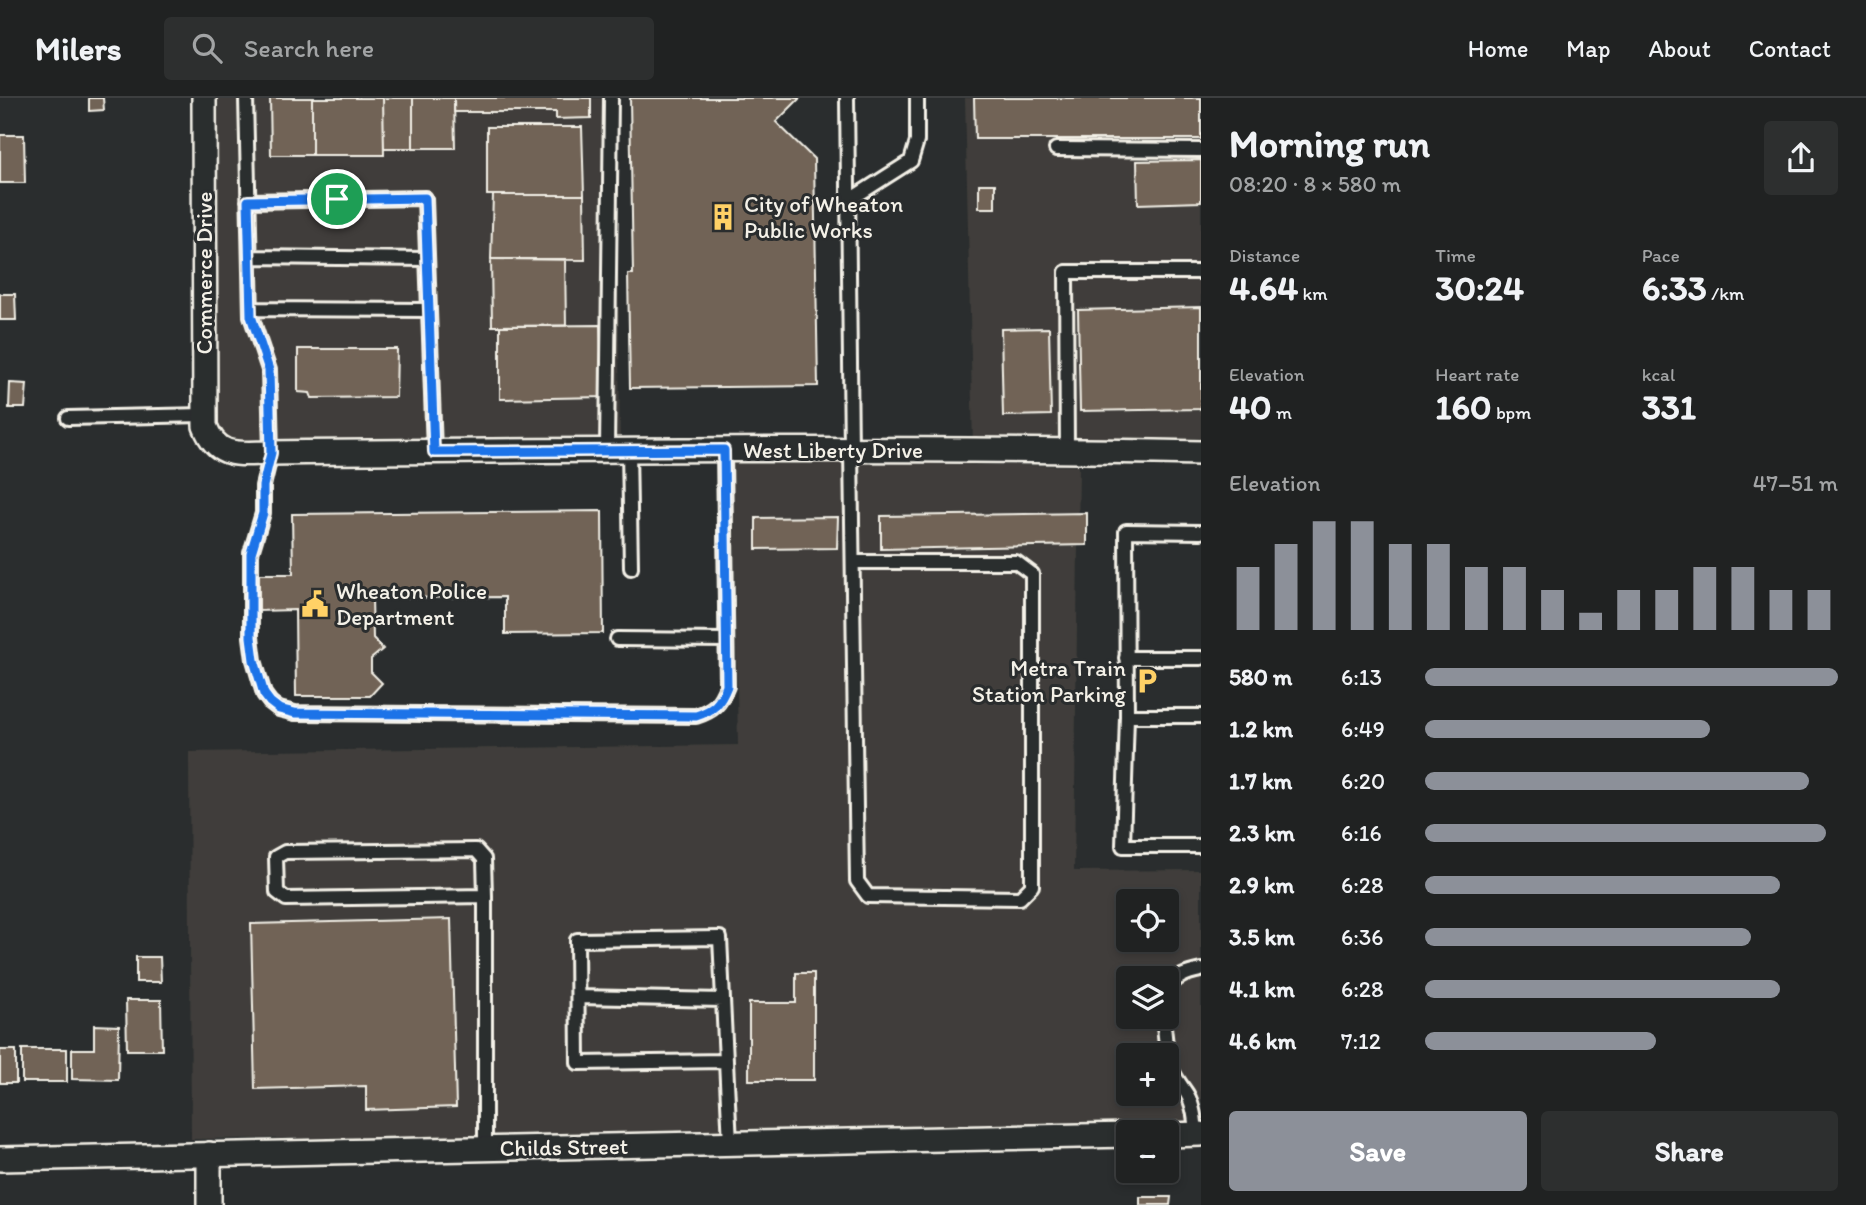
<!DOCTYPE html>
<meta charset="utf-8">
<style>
:root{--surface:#202222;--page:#2d2f2f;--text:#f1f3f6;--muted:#a2a4a5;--line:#3d3f40;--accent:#8c9099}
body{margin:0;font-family:Itim,sans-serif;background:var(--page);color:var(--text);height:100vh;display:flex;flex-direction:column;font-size:26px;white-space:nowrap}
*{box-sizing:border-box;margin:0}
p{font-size:23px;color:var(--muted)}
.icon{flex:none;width:38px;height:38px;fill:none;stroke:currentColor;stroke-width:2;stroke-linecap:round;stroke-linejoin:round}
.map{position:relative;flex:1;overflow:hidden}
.panel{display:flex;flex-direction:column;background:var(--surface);width:665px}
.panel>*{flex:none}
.controls{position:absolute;left:1116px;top:791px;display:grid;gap:14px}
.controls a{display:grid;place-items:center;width:63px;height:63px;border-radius:7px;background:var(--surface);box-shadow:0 4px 10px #0003,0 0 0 2px var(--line);font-size:35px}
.pin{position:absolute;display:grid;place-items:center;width:60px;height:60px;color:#fff;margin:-30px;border:4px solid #fff;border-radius:50%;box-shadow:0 2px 7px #0007}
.round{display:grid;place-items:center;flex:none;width:74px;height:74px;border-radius:7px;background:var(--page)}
.headline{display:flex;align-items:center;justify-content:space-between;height:119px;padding:0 28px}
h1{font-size:38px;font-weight:700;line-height:52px}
.metrics{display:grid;grid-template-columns:repeat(3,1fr);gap:10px;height:119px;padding:7px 28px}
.metrics div{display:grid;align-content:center}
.metrics b{font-size:35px;font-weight:700}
.metrics small{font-size:19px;font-weight:400}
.metrics p{font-size:19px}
.chart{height:196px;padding:14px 28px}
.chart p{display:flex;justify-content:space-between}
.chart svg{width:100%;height:126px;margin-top:7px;stroke:var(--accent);stroke-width:6}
.primary-button{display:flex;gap:14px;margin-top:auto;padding:14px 28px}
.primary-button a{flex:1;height:80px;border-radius:7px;background:var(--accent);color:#fff;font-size:28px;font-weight:700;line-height:80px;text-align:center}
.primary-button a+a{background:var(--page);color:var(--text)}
ul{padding:0 28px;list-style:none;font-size:23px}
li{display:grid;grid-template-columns:112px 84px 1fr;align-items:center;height:52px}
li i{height:18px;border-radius:9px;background:var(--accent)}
header{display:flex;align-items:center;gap:42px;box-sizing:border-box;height:98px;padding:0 35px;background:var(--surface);border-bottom:2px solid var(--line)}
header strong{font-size:33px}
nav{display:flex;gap:38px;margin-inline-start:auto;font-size:24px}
.search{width:490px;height:63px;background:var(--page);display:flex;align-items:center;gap:18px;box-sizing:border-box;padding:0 24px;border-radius:7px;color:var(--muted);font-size:26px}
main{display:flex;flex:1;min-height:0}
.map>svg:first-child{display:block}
.built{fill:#3f3e3a;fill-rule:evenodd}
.building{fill:#716457;stroke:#f4f1e8;stroke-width:2}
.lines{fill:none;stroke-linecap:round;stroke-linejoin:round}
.service-casing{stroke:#f4f1e8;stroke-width:18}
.minor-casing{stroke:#f4f1e8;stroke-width:28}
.service{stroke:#2a2d2e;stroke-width:12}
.minor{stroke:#2a2d2e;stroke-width:23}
.route-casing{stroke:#fff;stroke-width:14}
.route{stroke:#1a73e8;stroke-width:9}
.labels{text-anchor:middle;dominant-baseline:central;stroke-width:6;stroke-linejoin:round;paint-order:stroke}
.poi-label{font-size:23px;fill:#f4f1e8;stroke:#2a2d2e;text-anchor:start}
.street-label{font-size:23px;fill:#f4f1e8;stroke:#2a2d2e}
</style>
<header>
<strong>Milers</strong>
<div class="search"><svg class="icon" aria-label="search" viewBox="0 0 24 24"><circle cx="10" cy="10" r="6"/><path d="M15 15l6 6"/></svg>Search here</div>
<nav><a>Home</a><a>Map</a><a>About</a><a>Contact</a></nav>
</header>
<main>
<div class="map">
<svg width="1201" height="1107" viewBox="0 0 1201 1107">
<rect width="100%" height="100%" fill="#2a2d2e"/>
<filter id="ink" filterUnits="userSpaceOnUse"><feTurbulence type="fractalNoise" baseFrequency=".0143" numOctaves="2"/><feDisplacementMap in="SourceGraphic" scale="14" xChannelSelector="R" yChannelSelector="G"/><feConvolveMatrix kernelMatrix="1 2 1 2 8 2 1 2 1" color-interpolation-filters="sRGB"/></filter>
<g filter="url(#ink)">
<path class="built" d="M212,0h405l3,359h-407z
M965,0h236v350l-228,-1z
M733,362l346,6 -5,405 127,-1v255l-455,12 -555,2 -2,-387 549,-7zM1129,803h38v39h-38zM1129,880h38v39h-38zM1129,957h38v39h-38z"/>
<path class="building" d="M89,0h14l1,12 -15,1z
M270,0h42v57h-41z
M312,0h71l1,57h-72z
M383,0h30v50h-29z
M413,0h41l1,50h-42z
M454,0h137v20l-35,1v-7h-102z
M630,0h170l-24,24 38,37 4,227 -188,2 -2,-114h5z
M974,0h227v41h-226z
M487,29h95l2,68h-97z
M0,37h24l1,48h-25z
M1201,62v42l-63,2 -1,-43z
M979,86h16v24h-16z
M493,97h91l1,65 -94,-1z
M491,161h74l1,67h-74z
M0,196h15l1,26h-16z
M1201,209v102l-121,2 -2,-101z
M600,227l3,72 -103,2v-73z
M1049,230l2,87 -48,1 -2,-87z
M298,251h99l-1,48 -84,1 -2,-5 -12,-1z
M10,285l17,1 -2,24h-16z
M602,413l1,122 -98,1v-37l-133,1 1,40 10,11 -12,10v13l11,11 -12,13h-74l-1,-86 -38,1v-37h36l-1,-60z
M1087,415v32l-206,4v-33z
M838,419l-1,31 -81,1v-31z
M451,821l5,188 -90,3v-24l-111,3 -4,-165z
M136,859h24l1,25h-25z
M796,875h18v107h-65v-77h47z
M126,902h35l1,50h-35z
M94,927l25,1 -1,54 -46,-1v-30h22z
M22,951h45v33h-45z
M0,952h16v33h-16z
M1140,1099h31l-1,8h-30z"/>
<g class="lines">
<defs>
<path id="service" d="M246,0l5,218 18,54 2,83 -8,33v27l-12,40v84l3,23 10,34 6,8 9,7 16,4 401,3c18,-6 24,-12 31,-30l-3,-236
M847,0l4,352c2,143 4,287 6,431l11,15 152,2 12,-12v-312l-16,-12h-163
M1056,51l145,1
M248,103l177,-3 9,253
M848,103l63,-40 6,-20v-43
M250,159l177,2
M251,211l178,1
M68,320l136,-3
M629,351l2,119
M607,352l4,-352
M1067,352l-1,-178h135
M1201,434l-75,-1 1,185h74
M617,541l109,1
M1126,560h75
M1127,618l-4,130h78
M1167,891c9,-13 20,-16 34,-19
M578,899l145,3
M1163,919l4,38
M1167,961c4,14 12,23 20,35 7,12 8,27 9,40
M726,963l-148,2 -1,-123 143,-2 10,205
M485,1050v-252l-199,3 -9,-7 -1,-35 9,-5 191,-2 8,9 1,37"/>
<path id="minor" d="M204,0l1,328c13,34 36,27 66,27 310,-3 620,-6 930,0
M1167,1037l34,-1
M209,1056v51
M0,1061l1129,-24"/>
</defs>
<use href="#service" class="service-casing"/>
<use href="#minor" class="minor-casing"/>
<use href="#service" class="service"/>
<use href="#minor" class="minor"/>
</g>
</g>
<g class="lines" filter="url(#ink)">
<defs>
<path id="route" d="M425,100l9,254 290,-2 3,236c-7,18 -13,24 -31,30l-401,-3 -16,-4 -9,-7 -6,-8 -10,-34 -3,-23v-84l12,-40v-27l8,-33 -2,-83 -18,-54 -3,-115z"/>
</defs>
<use href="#route" class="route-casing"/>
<use href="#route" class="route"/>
</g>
<defs>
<symbol id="building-bare" viewBox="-9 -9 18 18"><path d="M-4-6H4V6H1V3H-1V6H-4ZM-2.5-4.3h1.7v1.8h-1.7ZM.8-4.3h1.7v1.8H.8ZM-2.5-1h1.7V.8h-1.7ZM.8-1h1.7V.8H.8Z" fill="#ffd166" stroke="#2a2d2e" stroke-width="2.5" paint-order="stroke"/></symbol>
<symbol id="civic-bare" viewBox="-9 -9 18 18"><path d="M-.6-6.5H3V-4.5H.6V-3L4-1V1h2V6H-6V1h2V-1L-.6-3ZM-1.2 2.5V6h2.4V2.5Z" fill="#ffd166" stroke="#2a2d2e" stroke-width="2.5" paint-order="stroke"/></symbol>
<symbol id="parking-bare" viewBox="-9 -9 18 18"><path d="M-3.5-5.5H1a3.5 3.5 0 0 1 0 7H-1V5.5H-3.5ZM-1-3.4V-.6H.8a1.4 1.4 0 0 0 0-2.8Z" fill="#ffd166" stroke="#2a2d2e" stroke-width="2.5" paint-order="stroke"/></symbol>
</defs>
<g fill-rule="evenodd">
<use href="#building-bare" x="704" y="100" width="38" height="38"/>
<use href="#civic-bare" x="296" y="487" width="38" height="38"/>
<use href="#parking-bare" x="1128" y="564" width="38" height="38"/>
</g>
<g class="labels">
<g class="poi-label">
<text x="744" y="106">City of Wheaton<tspan x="744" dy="26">Public Works</tspan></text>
<text x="336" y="493">Wheaton Police<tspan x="336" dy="26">Department</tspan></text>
<text x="1126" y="570" text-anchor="end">Metra Train<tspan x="1126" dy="26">Station Parking</tspan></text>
</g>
<g class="street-label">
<text transform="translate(204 175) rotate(-90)">Commerce Drive</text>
<text x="833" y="352">West Liberty Drive</text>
<text transform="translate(564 1049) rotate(-1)">Childs Street</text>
</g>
</g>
</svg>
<div class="controls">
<a><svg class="icon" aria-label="locate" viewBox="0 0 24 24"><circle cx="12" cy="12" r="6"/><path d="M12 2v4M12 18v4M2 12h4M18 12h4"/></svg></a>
<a><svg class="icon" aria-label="layers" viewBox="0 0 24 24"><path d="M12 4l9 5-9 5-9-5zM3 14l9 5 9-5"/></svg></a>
<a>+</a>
<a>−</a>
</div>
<div class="pin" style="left:337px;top:101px;background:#1e9e55"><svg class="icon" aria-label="arrive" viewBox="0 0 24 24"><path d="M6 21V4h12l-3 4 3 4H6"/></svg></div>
</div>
<section class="panel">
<div class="headline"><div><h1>Morning run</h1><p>08:20 · 8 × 580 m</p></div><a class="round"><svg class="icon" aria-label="share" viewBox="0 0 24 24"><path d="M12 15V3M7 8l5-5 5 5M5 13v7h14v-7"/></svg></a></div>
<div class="metrics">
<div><p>Distance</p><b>4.64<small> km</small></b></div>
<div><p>Time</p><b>30:24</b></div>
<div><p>Pace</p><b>6:33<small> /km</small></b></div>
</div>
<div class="metrics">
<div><p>Elevation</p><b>40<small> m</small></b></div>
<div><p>Heart rate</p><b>160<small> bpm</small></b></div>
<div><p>kcal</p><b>331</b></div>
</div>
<div class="chart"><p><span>Elevation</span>47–51 m</p>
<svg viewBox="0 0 160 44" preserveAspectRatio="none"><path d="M5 44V22M15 44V14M25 44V6M35 44V6M45 44V14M55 44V14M65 44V22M75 44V22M85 44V30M95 44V38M105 44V30M115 44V30M125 44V22M135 44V22M145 44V30M155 44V30"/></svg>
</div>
<ul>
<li><b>580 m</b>6:13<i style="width:100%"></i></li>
<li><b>1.2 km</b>6:49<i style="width:69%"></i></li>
<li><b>1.7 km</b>6:20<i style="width:93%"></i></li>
<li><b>2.3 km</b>6:16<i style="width:97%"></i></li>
<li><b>2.9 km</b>6:28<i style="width:86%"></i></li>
<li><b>3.5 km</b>6:36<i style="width:79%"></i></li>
<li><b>4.1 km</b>6:28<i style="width:86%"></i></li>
<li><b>4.6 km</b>7:12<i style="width:56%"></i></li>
</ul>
<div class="primary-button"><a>Save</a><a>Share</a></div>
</section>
</main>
